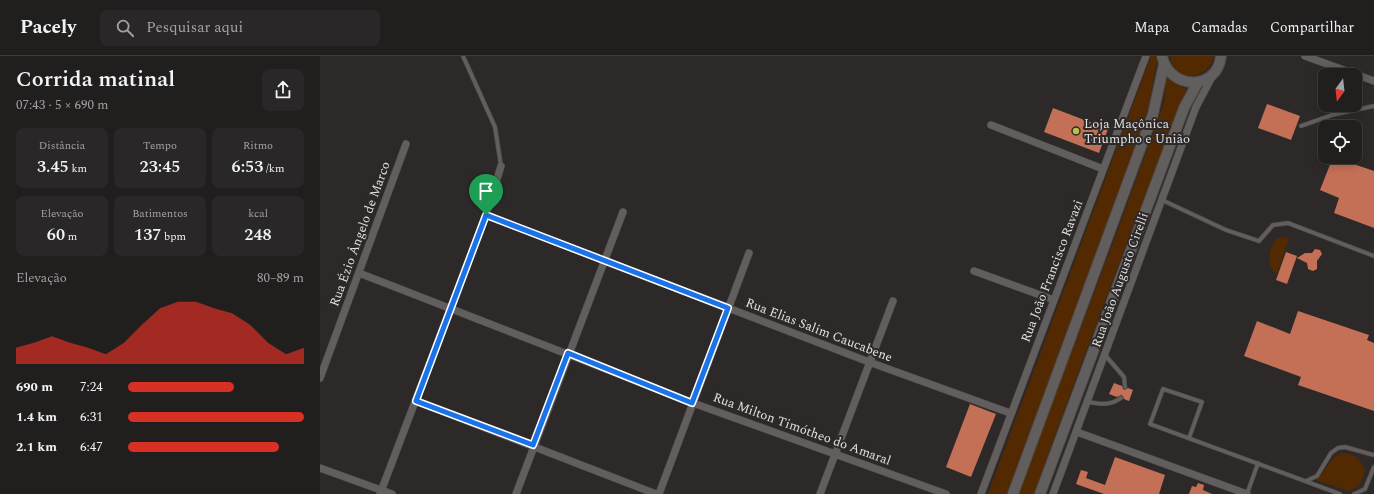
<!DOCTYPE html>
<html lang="pt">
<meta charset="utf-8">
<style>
:root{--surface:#211f1e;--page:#292727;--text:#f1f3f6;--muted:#a2a2a4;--line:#3e3d3c;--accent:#d93025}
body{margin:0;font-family:Spectral,serif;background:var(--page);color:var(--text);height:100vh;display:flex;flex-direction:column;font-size:15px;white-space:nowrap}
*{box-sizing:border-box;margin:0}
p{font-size:13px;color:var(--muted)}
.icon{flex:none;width:22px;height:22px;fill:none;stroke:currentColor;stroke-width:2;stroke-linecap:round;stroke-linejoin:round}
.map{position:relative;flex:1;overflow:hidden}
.drawer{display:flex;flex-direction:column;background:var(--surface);width:320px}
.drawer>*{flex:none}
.needle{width:26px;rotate:195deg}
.fabs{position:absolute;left:998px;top:12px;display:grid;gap:8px}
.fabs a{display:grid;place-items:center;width:44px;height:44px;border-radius:8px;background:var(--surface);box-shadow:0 2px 10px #0003,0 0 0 1px var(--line);font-size:20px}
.pin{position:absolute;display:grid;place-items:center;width:34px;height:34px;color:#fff;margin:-41px -17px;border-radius:50% 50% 50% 0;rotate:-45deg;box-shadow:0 0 4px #0007}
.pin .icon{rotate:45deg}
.round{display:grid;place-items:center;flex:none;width:42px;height:42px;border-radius:8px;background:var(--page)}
.head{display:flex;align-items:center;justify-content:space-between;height:68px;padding:0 16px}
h1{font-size:22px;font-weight:600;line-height:30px}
.figures{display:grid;grid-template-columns:repeat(3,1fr);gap:6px;height:68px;padding:4px 16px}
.figures div{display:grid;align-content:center;border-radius:8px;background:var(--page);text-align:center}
.figures b{font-size:17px;font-weight:600}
.figures small{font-size:11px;font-weight:400}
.figures p{font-size:11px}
.chart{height:112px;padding:8px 16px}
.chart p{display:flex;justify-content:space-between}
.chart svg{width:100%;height:72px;margin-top:4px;fill:var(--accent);opacity:.7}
ul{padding:0 16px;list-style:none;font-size:13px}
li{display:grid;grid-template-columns:64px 48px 1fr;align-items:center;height:30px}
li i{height:10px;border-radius:5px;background:var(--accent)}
header{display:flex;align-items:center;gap:24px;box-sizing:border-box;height:56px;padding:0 20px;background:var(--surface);border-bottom:1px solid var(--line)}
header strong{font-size:19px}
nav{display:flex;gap:22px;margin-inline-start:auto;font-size:14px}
.search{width:280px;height:36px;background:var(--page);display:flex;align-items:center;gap:10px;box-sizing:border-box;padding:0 14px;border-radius:8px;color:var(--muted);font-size:15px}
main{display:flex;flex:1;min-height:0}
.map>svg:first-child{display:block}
.green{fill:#532901}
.building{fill:#c47056}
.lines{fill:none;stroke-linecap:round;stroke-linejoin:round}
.lane-casing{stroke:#4a4747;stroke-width:5}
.street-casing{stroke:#4a4747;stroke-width:8}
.secondary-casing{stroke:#4a4747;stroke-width:12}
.lane{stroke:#625e5d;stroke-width:3.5}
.street{stroke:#625e5d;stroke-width:7}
.secondary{stroke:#625e5d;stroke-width:10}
.route-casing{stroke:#fff;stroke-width:8}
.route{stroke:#1a73e8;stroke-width:5}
.poi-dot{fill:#b7c148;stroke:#2c2928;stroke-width:1.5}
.labels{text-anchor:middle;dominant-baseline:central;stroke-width:4;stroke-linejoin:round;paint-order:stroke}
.poi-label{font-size:13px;fill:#e2e0e0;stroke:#2c2928;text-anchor:start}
.street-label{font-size:13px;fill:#e2e0e0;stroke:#2c2928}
</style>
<header>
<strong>Pacely</strong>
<div class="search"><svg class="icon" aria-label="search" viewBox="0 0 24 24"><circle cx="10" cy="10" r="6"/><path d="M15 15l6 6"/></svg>Pesquisar aqui</div>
<nav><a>Mapa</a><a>Camadas</a><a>Compartilhar</a></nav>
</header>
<main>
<section class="drawer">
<div class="head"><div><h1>Corrida matinal</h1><p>07:43 · 5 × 690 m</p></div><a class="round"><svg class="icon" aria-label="share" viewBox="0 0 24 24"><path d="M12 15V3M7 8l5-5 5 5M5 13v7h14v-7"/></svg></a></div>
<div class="figures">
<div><p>Distância</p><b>3.45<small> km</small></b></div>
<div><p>Tempo</p><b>23:45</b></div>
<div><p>Ritmo</p><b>6:53<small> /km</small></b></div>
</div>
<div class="figures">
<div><p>Elevação</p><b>60<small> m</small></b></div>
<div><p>Batimentos</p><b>137<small> bpm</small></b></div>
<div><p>kcal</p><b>248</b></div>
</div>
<div class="chart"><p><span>Elevação</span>80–89 m</p>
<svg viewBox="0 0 160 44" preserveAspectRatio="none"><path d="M0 44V34L10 31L20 27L30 31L40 34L50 38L60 31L70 20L80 10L90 6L100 6L110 10L120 13L130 20L140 31L150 38L160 34V44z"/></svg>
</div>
<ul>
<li><b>690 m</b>7:24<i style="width:60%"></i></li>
<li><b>1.4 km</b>6:31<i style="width:100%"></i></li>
<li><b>2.1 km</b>6:47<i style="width:86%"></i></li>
</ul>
</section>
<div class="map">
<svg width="1054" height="438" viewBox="0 0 1054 438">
<rect width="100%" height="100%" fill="#2c2928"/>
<path class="green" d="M831,0h4l2,5 -8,43 -13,42 -129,348h-19z
M850,0h44c-6,26 -41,27 -44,0z
M846,22l22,12 -4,6c-52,132 -102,264 -150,398h-16l98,-259 48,-132z
M959,181l10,1 -12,36c-13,-7 -8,-30 2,-37z
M1021,397c12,-1 19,5 24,16 -2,12 -5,18 -17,22l-32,-11c10,-8 12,-21 25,-27z"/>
<path class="building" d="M947,48l33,12 -9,24 -33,-12z
M733,52l55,21 -9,24 -55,-21z
M1013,101l41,14v57l-40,-15 5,-15 -19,-8z
M995,193l5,1 2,4 -5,7v8l-4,2 -5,-2 -1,-6 -10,-5 8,-5h7z
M966,196l11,4 -10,28 -11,-4z
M978,255l71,24 -2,5 7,3v68l-76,-26 3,-8 -57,-21 13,-35 33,13z
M794,327l8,3 2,4 4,-2 5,2 -4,11 -5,-2 -2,-4 -5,2 -8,-3z
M650,348l26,10 -25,63 -25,-10z
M795,401l50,18 -6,19h-55l-28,-10 5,-14 7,2 -2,6 19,7z
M878,427l6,2 -1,5 9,4h-23l3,-8 4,1z"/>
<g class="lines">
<defs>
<path id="lane" d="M143,0l32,71 6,39
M981,70l31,-11 42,-9
M842,144l64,30 33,11 14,-16 15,-2 86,33
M785,299l19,22 1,10
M768,346c13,2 21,4 33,-4
M869,382l13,-36 -39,-13 -13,35 190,70
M986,425l11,-5 14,-23 7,-5 7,-1 29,8
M927,438l11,-31
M1034,438l11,-5 9,-22"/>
<path id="street" d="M985,0l69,25
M671,69l112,44
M166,159l383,147 141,51
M654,215l80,29
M39,217l334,130 253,91
M0,322l86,-234
M96,345l240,93
M757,376l170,62
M0,412l72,26
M60,438l106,-279 15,-49
M196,438l107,-282
M339,438l90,-241
M500,438l73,-193
M661,438l165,-438
M733,438l143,-387 17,-32"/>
<path id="secondary" d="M842,0c7,34 55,36 59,0
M693,438l140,-380 11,-50
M720,438l144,-386 14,-26"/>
</defs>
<use href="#lane" class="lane-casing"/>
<use href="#street" class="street-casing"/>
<use href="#secondary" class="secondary-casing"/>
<use href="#lane" class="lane"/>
<use href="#street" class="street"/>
<use href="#secondary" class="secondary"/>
</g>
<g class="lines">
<defs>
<path id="route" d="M166,159l242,93 -36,95 -124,-50 -35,92 -117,-44z"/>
</defs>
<use href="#route" class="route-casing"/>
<use href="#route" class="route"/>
</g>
<circle class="poi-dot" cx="756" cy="75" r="4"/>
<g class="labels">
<g class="poi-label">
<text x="764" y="68">Loja Maçônica<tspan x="764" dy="15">Triumpho e União</tspan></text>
</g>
<g class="street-label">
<text transform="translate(40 178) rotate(-70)">Rua Ézio Ângelo de Marco</text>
<text transform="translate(732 215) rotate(-69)">Rua João Francisco Ravazi</text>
<text transform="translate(800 224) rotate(-70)">Rua João Augusto Cirelli</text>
<text transform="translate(499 274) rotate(21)">Rua Elias Salim Caucabene</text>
<text transform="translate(482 373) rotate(20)">Rua Milton Timótheo do Amaral</text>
</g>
</g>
</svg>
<div class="fabs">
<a><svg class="needle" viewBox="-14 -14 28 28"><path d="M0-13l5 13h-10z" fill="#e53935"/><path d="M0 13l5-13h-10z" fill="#a2a2a4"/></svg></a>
<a><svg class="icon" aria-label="locate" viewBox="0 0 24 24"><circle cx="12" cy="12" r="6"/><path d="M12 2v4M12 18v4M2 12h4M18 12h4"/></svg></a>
</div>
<div class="pin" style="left:166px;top:159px;background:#1e9e55"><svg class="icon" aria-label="arrive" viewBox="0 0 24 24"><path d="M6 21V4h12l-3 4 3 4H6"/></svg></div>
</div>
</main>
